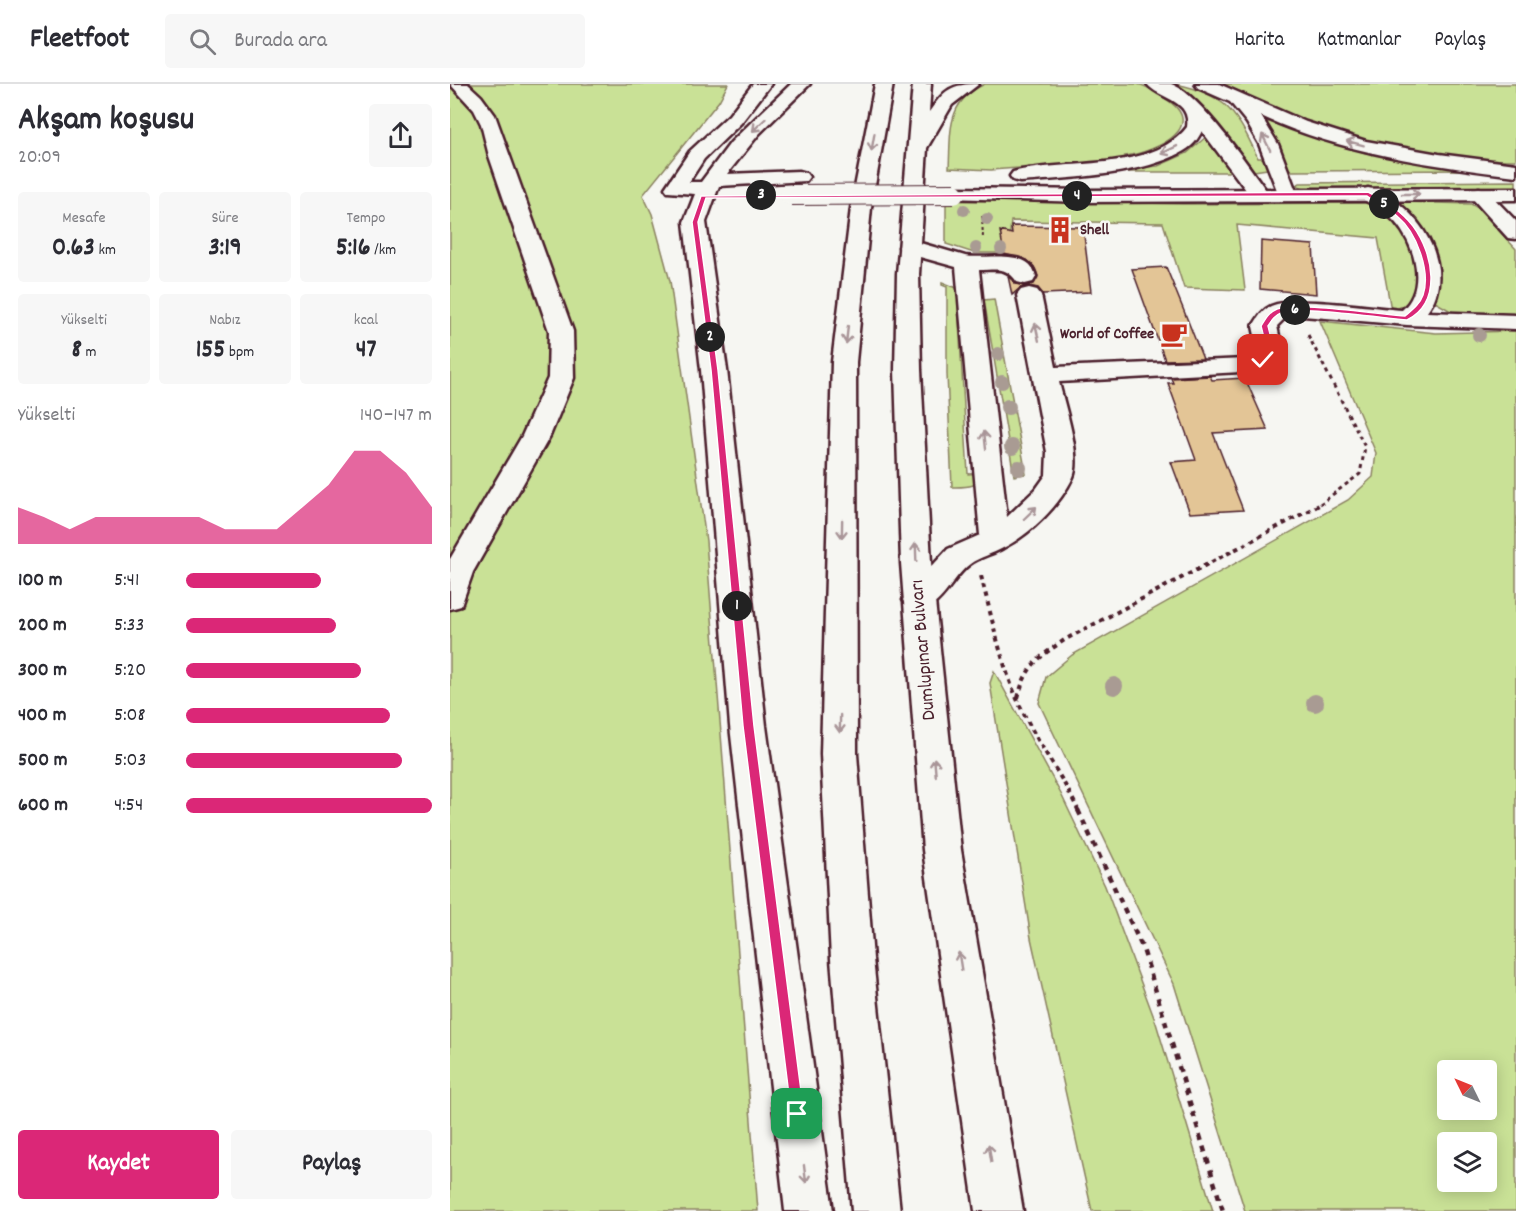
<!DOCTYPE html>
<html lang="tr">
<meta charset="utf-8">
<style>
:root{--surface:#fff;--page:#f7f7f7;--text:#2b2b33;--muted:#7c7c81;--line:#e1e1e2;--accent:#db2777}
body{margin:0;font-family:Dekko,sans-serif;background:var(--page);color:var(--text);height:100vh;display:flex;flex-direction:column;font-size:22px;white-space:nowrap}
*{box-sizing:border-box;margin:0}
p{font-size:20px;color:var(--muted)}
.icon{flex:none;width:33px;height:33px;fill:none;stroke:currentColor;stroke-width:2;stroke-linecap:round;stroke-linejoin:round}
.map{position:relative;flex:1;overflow:hidden}
.side{display:flex;flex-direction:column;background:var(--surface);width:450px}
.side>*{flex:none}
.needle{width:39px;rotate:313deg}
.tools{position:absolute;left:987px;top:976px;display:grid;gap:12px}
.tools a{display:grid;place-items:center;width:60px;height:60px;border-radius:6px;background:var(--surface);box-shadow:0 3px 15px #0003;font-size:30px}
.pin{position:absolute;display:grid;place-items:center;width:51px;height:51px;color:#fff;margin:-26px;border-radius:12px;box-shadow:0 3px 9px #0006}
.km{position:absolute;width:30px;height:30px;margin:-15px;border-radius:50%;background:#222;color:#fff;font-size:16px;line-height:30px;text-align:center}
.round{display:grid;place-items:center;flex:none;width:63px;height:63px;border-radius:6px;background:var(--page)}
.headline{display:flex;align-items:center;justify-content:space-between;height:102px;padding:0 18px}
h1{font-size:33px;font-weight:700;line-height:45px}
.metrics{display:grid;grid-template-columns:repeat(3,1fr);gap:9px;height:102px;padding:6px 18px}
.metrics div{display:grid;align-content:center;border-radius:6px;background:var(--page);text-align:center}
.metrics b{font-size:26px;font-weight:700}
.metrics small{font-size:16px;font-weight:400}
.metrics p{font-size:16px}
.chart{height:168px;padding:12px 18px}
.chart p{display:flex;justify-content:space-between}
.chart svg{width:100%;height:108px;margin-top:6px;fill:var(--accent);opacity:.7}
.action{display:flex;gap:12px;margin-top:auto;padding:12px 18px}
.action a{flex:1;height:69px;border-radius:6px;background:var(--accent);color:#fff;font-size:24px;font-weight:700;line-height:69px;text-align:center}
.action a+a{background:var(--page);color:var(--text)}
ul{padding:0 18px;list-style:none;font-size:20px}
li{display:grid;grid-template-columns:96px 72px 1fr;align-items:center;height:45px}
li i{height:15px;border-radius:8px;background:var(--accent)}
header{display:flex;align-items:center;gap:36px;box-sizing:border-box;height:84px;padding:0 30px;background:var(--surface);border-bottom:2px solid var(--line)}
header strong{font-size:28px}
nav{display:flex;gap:33px;margin-inline-start:auto;font-size:21px}
.search{width:420px;height:54px;background:var(--page);display:flex;align-items:center;gap:15px;box-sizing:border-box;padding:0 21px;border-radius:6px;color:var(--muted);font-size:22px}
main{display:flex;flex:1;min-height:0}
.map>svg:first-child{display:block}
.green{fill:#c9e196;stroke:#8a8060;stroke-width:1.5;fill-rule:evenodd}
.building{fill:#e3c596;stroke:#4a1f2b;stroke-width:1.5}
.lines{fill:none;stroke-linecap:round;stroke-linejoin:round}
.minor-casing{stroke:#4a1f2b;stroke-width:5}
.major-casing{stroke:#4a1f2b;stroke-width:5}
.highway-casing{stroke:#4a1f2b;stroke-width:5}
.path-far3{stroke:#4a1f2b;stroke-width:2;stroke-dasharray:3 3;stroke-linecap:butt}
.path-far2{stroke:#4a1f2b;stroke-width:3;stroke-dasharray:4 4;stroke-linecap:butt}
.path-far1{stroke:#4a1f2b;stroke-width:4;stroke-dasharray:4.5 4.5;stroke-linecap:butt}
.path{stroke:#4a1f2b;stroke-width:4.5;stroke-dasharray:6 6;stroke-linecap:butt}
.minor{fill:#f6f6f2;fill-rule:evenodd}
.major{fill:#f6f6f2;fill-rule:evenodd}
.highway{fill:#f6f6f2;fill-rule:evenodd}
.major-bridge-casing{stroke:#4a1f2b;stroke-width:22;stroke-linecap:butt}
.major-bridge{stroke:#f6f6f2;stroke-width:20}
.tree{fill:#a99b93}
.oneway{stroke:#a99598}
.route{fill:#db2777;stroke:#fff;stroke-width:1.5}
.labels{text-anchor:middle;dominant-baseline:central;stroke-width:5;stroke-linejoin:round;paint-order:stroke}
.far-poi-label{font-size:16px;font-weight:bold;fill:#4a1f2b;stroke:#f6f6f2;text-anchor:start}
.street-label{font-size:20px;fill:#4a1f2b;stroke:#f6f6f2}
</style>
<header>
<strong>Fleetfoot</strong>
<div class="search"><svg class="icon" aria-label="search" viewBox="0 0 24 24"><circle cx="10" cy="10" r="6"/><path d="M15 15l6 6"/></svg>Burada ara</div>
<nav><a>Harita</a><a>Katmanlar</a><a>Paylaş</a></nav>
</header>
<main>
<section class="side">
<div class="headline"><div><h1>Akşam koşusu</h1><p>20:09</p></div><a class="round"><svg class="icon" aria-label="share" viewBox="0 0 24 24"><path d="M12 15V3M7 8l5-5 5 5M5 13v7h14v-7"/></svg></a></div>
<div class="metrics">
<div><p>Mesafe</p><b>0.63<small> km</small></b></div>
<div><p>Süre</p><b>3:19</b></div>
<div><p>Tempo</p><b>5:16<small> /km</small></b></div>
</div>
<div class="metrics">
<div><p>Yükselti</p><b>8<small> m</small></b></div>
<div><p>Nabız</p><b>155<small> bpm</small></b></div>
<div><p>kcal</p><b>47</b></div>
</div>
<div class="chart"><p><span>Yükselti</span>140–147 m</p>
<svg viewBox="0 0 160 44" preserveAspectRatio="none"><path d="M0 44V29L10 33L20 38L30 33L40 33L50 33L60 33L70 33L80 38L90 38L100 38L110 29L120 20L130 6L140 6L150 15L160 29V44z"/></svg>
</div>
<ul>
<li><b>100 m</b>5:41<i style="width:55%"></i></li>
<li><b>200 m</b>5:33<i style="width:61%"></i></li>
<li><b>300 m</b>5:20<i style="width:71%"></i></li>
<li><b>400 m</b>5:08<i style="width:83%"></i></li>
<li><b>500 m</b>5:03<i style="width:88%"></i></li>
<li><b>600 m</b>4:54<i style="width:100%"></i></li>
</ul>
<div class="action"><a>Kaydet</a><a>Paylaş</a></div>
</section>
<div class="map">
<svg width="1066" height="1127" viewBox="0 0 1066 1127">
<rect width="100%" height="100%" fill="#f6f6f2"/>
<filter id="ink" filterUnits="userSpaceOnUse"><feTurbulence type="fractalNoise" baseFrequency=".0167" numOctaves="2"/><feDisplacementMap in="SourceGraphic" scale="12" xChannelSelector="R" yChannelSelector="G"/><feConvolveMatrix kernelMatrix="1 2 1 2 8 2 1 2 1" color-interpolation-filters="sRGB"/></filter>
<g filter="url(#ink)">
<path class="green" d="M0,0h278l-9,17 -76,94 9,19 18,67 36,260 52,670h-308z
M535,0c35,0 71,0 106,0 15,0 31,0 46,0 8,1 17,7 24,12 52,29 -4,56 -36,60l3,4 -137,10 -42,-2c2,-37 -3,-67 36,-84z
M720,0c17,0 48,12 59,25 13,14 21,32 29,49h7l4,7 -2,4 -13,2 -7,-3 -52,-68z
M772,0h294v76c-102,2 -205,-30 -294,-76z
M816,37l100,32 109,17 -183,1 -5,-4z
M756,53l25,33 -3,2h-133l63,-6 29,-13z
M1066,97v7h-212l-8,-3 4,-2z
M577,116l155,4 192,-1c8,6 20,12 26,21 17,23 31,79 -9,86l-13,-72 -141,-13 8,65 -61,-2 -21,-65 -152,-2 -3,32h-34l-28,-9v-43z
M953,118l68,2 7,4 38,41v66l-60,-1 -21,-12 1,-17 -43,-82z
M492,198l15,6 11,186 17,-1c-7,15 -18,14 -33,14l-5,-113v-87l-5,-2z
M544,215l32,175 -12,2 -30,-176z
M870,237l116,12 80,-2v880h-271l-71,-227 -135,-281 7,-26 26,-22 276,-155 25,-23 3,-24zM998,987h38v39h-38zM998,1059h38v39h-38z
M544,587l67,123 44,92 51,137 57,188h-121l-61,-273 -41,-255z"/>
<path class="building" d="M561,142l72,1 8,65 -48,2 -5,-6 -10,-2 -8,2 -8,7 -4,-19 8,8 8,2 10,-2 4,-8 -4,-9 -7,-7 -23,-6 -4,-23 12,3z
M811,157l52,4 3,49 -56,-5z
M716,183l18,44 19,48 -38,1 -33,-91z
M760,292l2,4 33,-2 23,52 -55,3 30,77 -53,3 -19,-51 25,-2 -28,-77h5l-2,-5z"/>
<g class="lines">
<defs>
<path id="minor" d="M0,0h18l13,12 14,19 78,216 1,47 -24,58 -77,136 -12,34 -11,3v-50l72,-123 26,-58 1,-47 -60,-175 -8,-32 -7,-14z
M918,104c48,12 92,80 59,124l89,3v14l-109,-4 -104,-9 -17,1 -9,9 5,24 -10,15 -13,6 -200,11c5,22 23,75 14,95 -13,28 -42,57 -70,71 -10,6 -24,9 -33,16 -22,16 -30,54 -62,44l-5,-8 5,-8 40,-43 32,-14 -24,-268 -54,-15 -3,-5 3,-5 8,-2c18,5 37,11 55,16 21,4 66,-9 71,21l-3,5 -8,2 -8,-2c-11,-16 -20,-12 -38,-12l28,247 29,-28 10,-14 1,-23 -30,-157 4,-5 8,-2 8,2 4,5 15,72 190,-8 8,-4 4,-5 -5,-24c5,-8 9,-16 18,-20 24,-11 102,2 131,4 25,-22 14,-64 -7,-88 -9,-10 -22,-17 -34,-24l-3,-4 3,-4z
M1029,104l7,2 30,31v18l-8,-1 -36,-40 -3,-4 3,-4z"/>
<path id="major" d="M303,0h18l-30,39 -37,36 -15,23h12l30,-40 60,-58h19l-51,50 -32,40 72,-3 7,2 3,4 -3,4 -87,5 -13,36 21,148 39,356 67,485h-48l-55,-485 -29,-356 -17,-148 11,-28 -27,-2 -3,-4 25,-37 39,-36z
M504,104l131,2 431,-2v12l-431,2 -138,-4 -3,-4 3,-4z"/>
<path id="highway" d="M425,0h18l-22,124 -15,154 1,392 16,205 27,252h-48l-21,-252 -10,-205 11,-392 19,-154z
M463,0h18l-2,28c16,-23 22,-28 50,-28l-27,21 -25,43 -8,126 2,96 10,193 30,287 62,361h-48l-52,-361 -22,-287 -6,-193 2,-96z
M697,0c7,0 17,0 24,0 28,9 76,80 95,106l3,4 -3,4h-14l-50,-67c-3,5 -6,11 -11,15 -37,29 -124,32 -171,36l-7,-2 -3,-4 3,-4c51,-13 139,1 174,-45 4,-28 -27,-27 -40,-43z
M745,0h24l87,38 60,19 73,13 77,10v12c-88,-11 -174,-23 -255,-60l17,28 19,50 -3,4h-14l-21,-54 -12,-21 -17,-21 -32,-14z"/>
</defs>
<use href="#minor" class="minor-casing"/>
<use href="#major" class="major-casing"/>
<use href="#highway" class="highway-casing"/>
<path class="path-far3" d="M532,132l1,23"/>
<path class="path-far2" d="M858,251l57,112 -5,27 -40,30"/>
<path class="path-far1" d="M531,492c12,46 21,93 42,136 16,34 40,65 56,100
M568,614c8,-33 21,-41 48,-59l257,-136"/>
<path class="path" d="M628,726l65,139 80,262"/>
<use href="#minor" class="minor"/>
<use href="#major" class="major"/>
<use href="#highway" class="highway"/>
<defs>
<path id="major-bridge" d="M341,111l163,-1"/>
</defs>
<use href="#major-bridge" class="major-bridge-casing"/>
<use href="#major-bridge" class="major-bridge"/>
</g>
<g class="tree">
<circle cx="514" cy="126" r="6"/>
<circle cx="537" cy="135" r="6"/>
<circle cx="526" cy="164" r="6"/>
<circle cx="551" cy="165" r="6"/>
<circle cx="1029" cy="251" r="7"/>
<circle cx="548" cy="270" r="7"/>
<circle cx="552" cy="298" r="7"/>
<circle cx="558" cy="323" r="8"/>
<circle cx="562" cy="363" r="8"/>
<circle cx="569" cy="384" r="8"/>
<circle cx="664" cy="602" r="9"/>
<circle cx="865" cy="619" r="9"/>
</g>
<defs><path id="oneway-shaft" d="M-6 0H5M1.5-3L5.5 0L1.5 3" fill="none" stroke-width="1.6" stroke-linecap="round" stroke-linejoin="round" transform="scale(1.5)"/></defs>
<g class="oneway">
<use href="#oneway-shaft" transform="translate(309 41) rotate(136)"/>
<use href="#oneway-shaft" transform="translate(423 58) rotate(100)"/>
<use href="#oneway-shaft" transform="translate(816 58) rotate(-117)"/>
<use href="#oneway-shaft" transform="translate(905 59) rotate(-165)"/>
<use href="#oneway-shaft" transform="translate(719 66) rotate(154)"/>
<use href="#oneway-shaft" transform="translate(961 110)"/>
<use href="#oneway-shaft" transform="translate(587 248) rotate(-102)"/>
<use href="#oneway-shaft" transform="translate(397 251) rotate(96)"/>
<use href="#oneway-shaft" transform="translate(535 356) rotate(-96)"/>
<use href="#oneway-shaft" transform="translate(580 429) rotate(-44)"/>
<use href="#oneway-shaft" transform="translate(392 445) rotate(91)"/>
<use href="#oneway-shaft" transform="translate(466 468) rotate(-92)"/>
<use href="#oneway-shaft" transform="translate(390 640) rotate(91)"/>
<use href="#oneway-shaft" transform="translate(485 683) rotate(-95)"/>
<use href="#oneway-shaft" transform="translate(510 877) rotate(-99)"/>
<use href="#oneway-shaft" transform="translate(540 1069) rotate(-99)"/>
<use href="#oneway-shaft" transform="translate(355 1090) rotate(83)"/>
</g>
</g>
<path class="route" d="M918,108c16,7 34,20 45,34 20,27 30,76 -6,94 -25,-2 -107,-14 -126,-7 -7,3 -9,7 -13,13l6,24 -11,12 -4,-2 8,-10 -6,-24c5,-8 7,-13 16,-17 19,-7 103,5 128,7 7,-6 15,-12 18,-21 8,-24 -7,-63 -25,-78 -9,-8 -21,-14 -31,-21l-661,2 -8,24 20,148 36,356 50,388 -2,5 -5,2 -5,-2 -49,-393 -32,-356 -19,-148 9,-26z"/>
<defs>
<symbol id="building-bare" viewBox="-9 -9 18 18"><path d="M-4-6H4V6H1V3H-1V6H-4ZM-2.5-4.3h1.7v1.8h-1.7ZM.8-4.3h1.7v1.8H.8ZM-2.5-1h1.7V.8h-1.7ZM.8-1h1.7V.8H.8Z" fill="#c8321e" stroke="#f6f6f2" stroke-width="2.5" paint-order="stroke"/></symbol>
<symbol id="cafe-bare" viewBox="-9 -9 18 18"><path d="M-5.5-4.5H6V0H3Q3 3.5 0 3.5H-2.5Q-5.5 3.5-5.5 0ZM3-3.2v2h1.7v-2ZM-6 4.5H4V6H-6Z" fill="#c8321e" stroke="#f6f6f2" stroke-width="2.5" paint-order="stroke"/></symbol>
</defs>
<g fill-rule="evenodd">
<use href="#building-bare" x="591" y="127" width="38" height="38"/>
<use href="#cafe-bare" x="705" y="231" width="38" height="38"/>
</g>
<g class="labels">
<g class="far-poi-label">
<text x="630" y="146">Shell</text>
<text x="704" y="250" text-anchor="end">World of Coffee</text>
</g>
<g class="street-label">
<text transform="translate(474 566) rotate(-95)">Dumlupınar Bulvarı</text>
</g>
</g>
</svg>
<div class="tools">
<a><svg class="needle" viewBox="-14 -14 28 28"><path d="M0-13l5 13h-10z" fill="#e53935"/><path d="M0 13l5-13h-10z" fill="#7c7c81"/></svg></a>
<a><svg class="icon" aria-label="layers" viewBox="0 0 24 24"><path d="M12 4l9 5-9 5-9-5zM3 14l9 5 9-5"/></svg></a>
</div>
<div class="pin" style="left:347px;top:1030px;background:#1e9e55"><svg class="icon" aria-label="arrive" viewBox="0 0 24 24"><path d="M6 21V4h12l-3 4 3 4H6"/></svg></div>
<div class="pin" style="left:813px;top:276px;background:#d93025"><svg class="icon" aria-label="check" viewBox="0 0 24 24"><path d="M5 12l5 5 9-10"/></svg></div>
<b class="km" style="left:287px;top:522px">1</b>
<b class="km" style="left:260px;top:253px">2</b>
<b class="km" style="left:311px;top:111px">3</b>
<b class="km" style="left:627px;top:112px">4</b>
<b class="km" style="left:934px;top:120px">5</b>
<b class="km" style="left:845px;top:226px">6</b>
</div>
</main>
